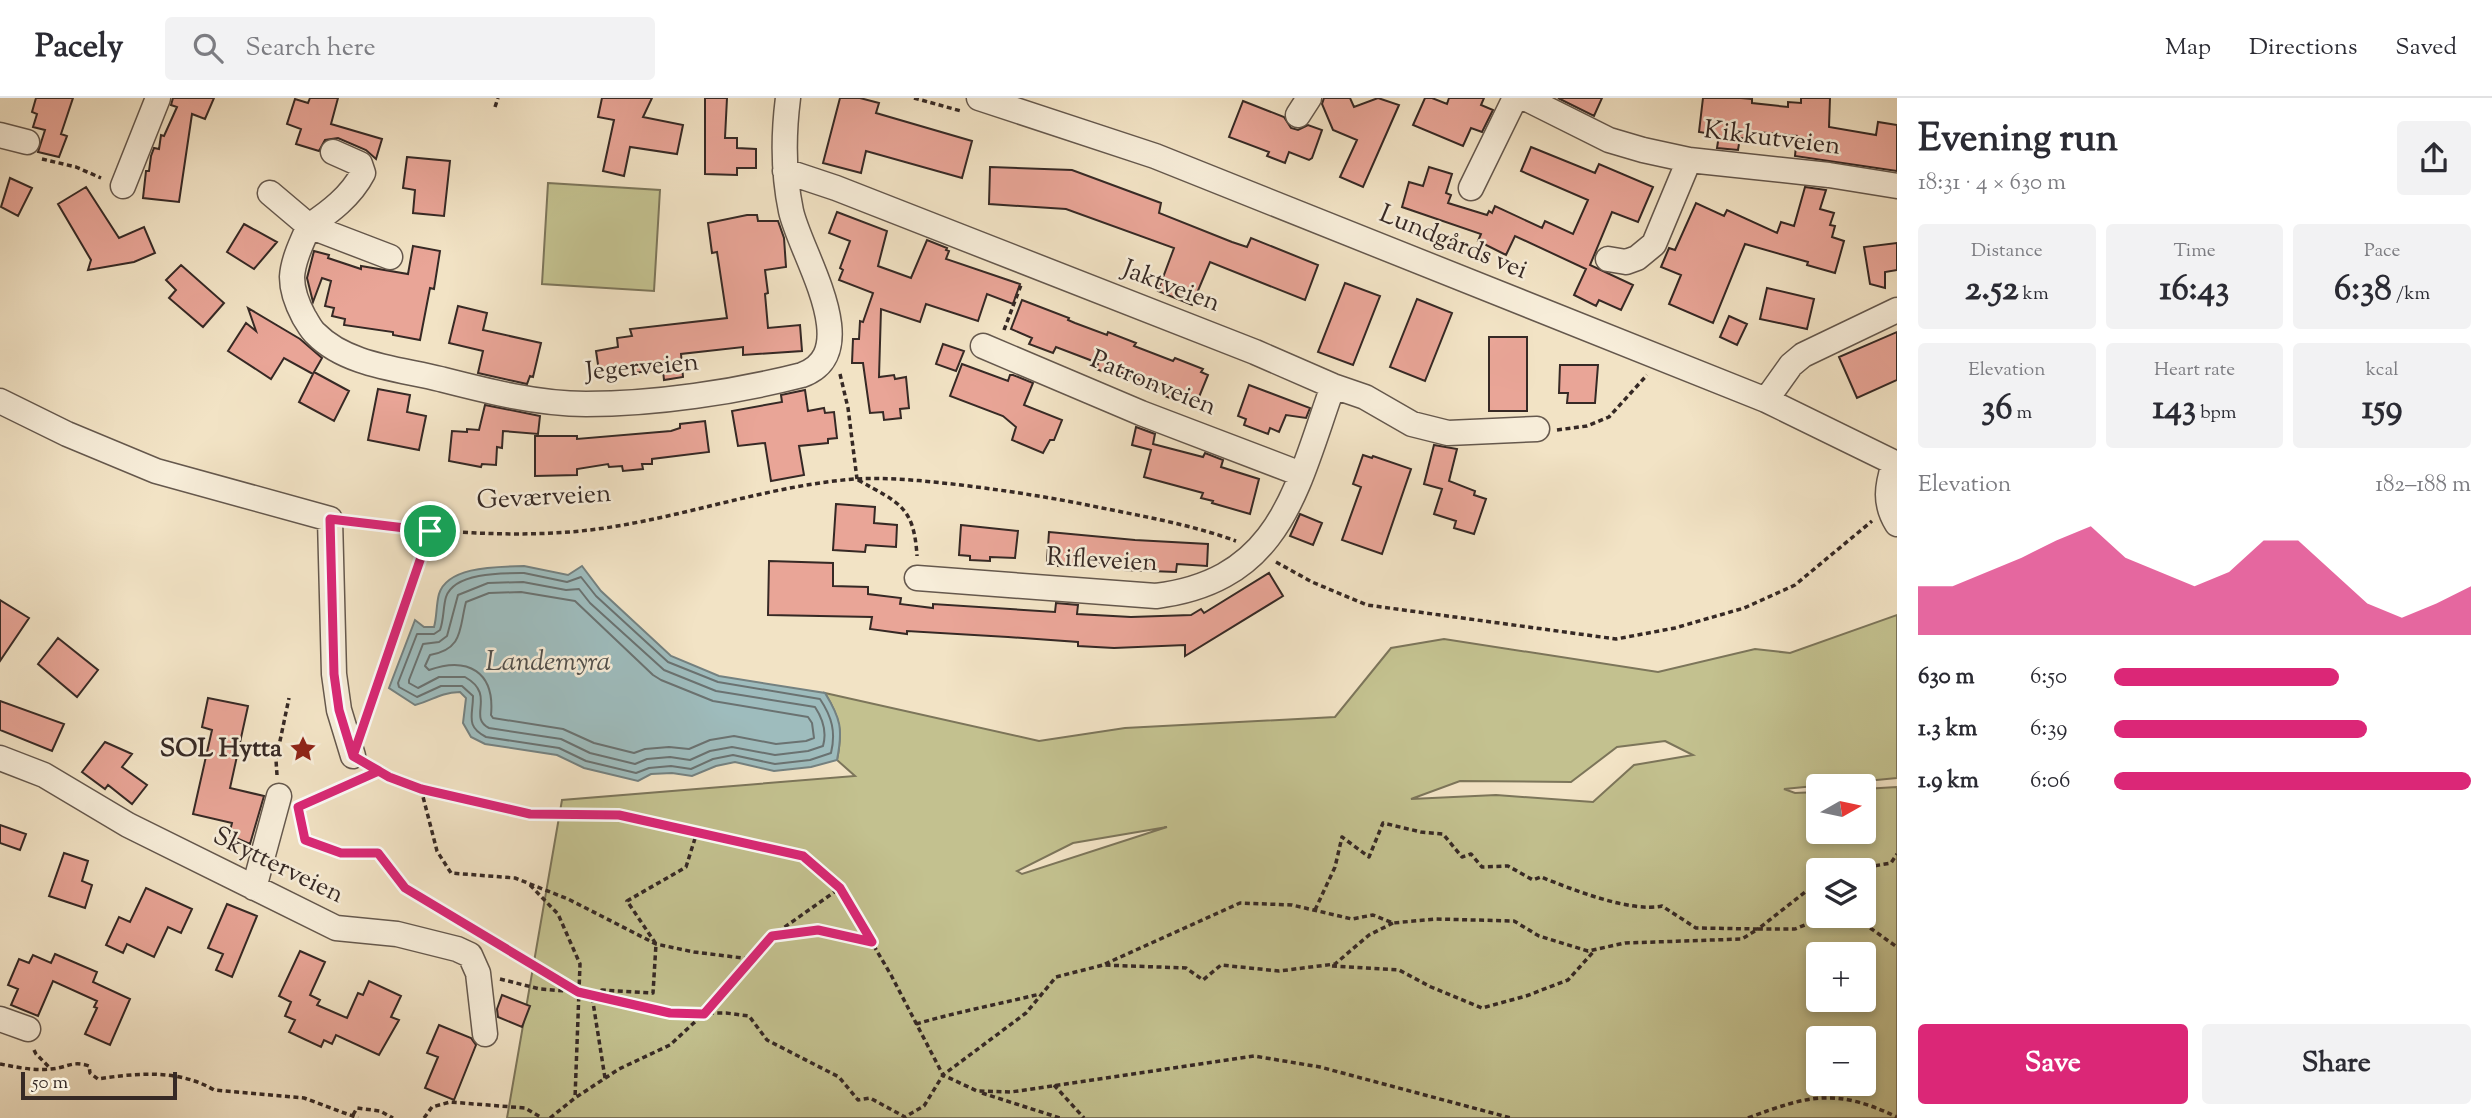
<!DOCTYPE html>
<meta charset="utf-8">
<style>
:root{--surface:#fff;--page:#f2f2f3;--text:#2b2b33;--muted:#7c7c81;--line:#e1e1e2;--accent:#db2777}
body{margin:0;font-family:"Sorts Mill Goudy",serif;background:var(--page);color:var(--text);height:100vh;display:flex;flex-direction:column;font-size:26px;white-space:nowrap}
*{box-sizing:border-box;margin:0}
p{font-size:23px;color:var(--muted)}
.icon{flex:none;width:38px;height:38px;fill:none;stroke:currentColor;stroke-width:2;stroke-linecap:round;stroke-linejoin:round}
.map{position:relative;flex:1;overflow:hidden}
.details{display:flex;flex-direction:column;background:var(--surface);width:595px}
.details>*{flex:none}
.needle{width:46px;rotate:81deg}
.tools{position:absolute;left:1806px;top:676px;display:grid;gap:14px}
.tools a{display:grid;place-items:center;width:70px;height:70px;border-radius:7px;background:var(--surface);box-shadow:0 4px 10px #0003;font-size:35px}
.scale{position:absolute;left:21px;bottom:18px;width:156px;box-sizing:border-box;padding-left:7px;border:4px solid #362925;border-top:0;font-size:19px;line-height:24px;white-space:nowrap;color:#362925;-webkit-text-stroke:5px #f7edd9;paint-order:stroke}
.pin{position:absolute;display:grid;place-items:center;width:60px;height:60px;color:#fff;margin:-30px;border:4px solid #fff;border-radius:50%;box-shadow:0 2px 7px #0007}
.round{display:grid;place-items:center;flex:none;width:74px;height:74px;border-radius:7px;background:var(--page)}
.headline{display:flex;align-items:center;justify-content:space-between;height:119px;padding:0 21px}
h1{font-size:38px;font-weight:700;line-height:52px}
.figures{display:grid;grid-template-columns:repeat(3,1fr);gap:10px;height:119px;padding:7px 21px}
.figures div{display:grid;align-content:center;border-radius:7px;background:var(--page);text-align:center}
.figures b{font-size:35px;font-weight:700}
.figures small{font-size:19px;font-weight:400}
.figures p{font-size:19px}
.chart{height:196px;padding:14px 21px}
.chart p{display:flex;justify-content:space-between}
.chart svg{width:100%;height:126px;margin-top:7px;fill:var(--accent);opacity:.7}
.primary-button{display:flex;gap:14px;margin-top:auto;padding:14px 21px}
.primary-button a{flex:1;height:80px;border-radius:7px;background:var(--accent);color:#fff;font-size:28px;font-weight:700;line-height:80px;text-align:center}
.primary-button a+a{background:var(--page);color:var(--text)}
ul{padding:0 21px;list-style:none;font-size:23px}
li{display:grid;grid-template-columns:112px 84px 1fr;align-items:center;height:52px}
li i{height:18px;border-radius:9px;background:var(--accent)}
header{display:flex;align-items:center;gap:42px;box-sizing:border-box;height:98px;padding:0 35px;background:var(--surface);border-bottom:2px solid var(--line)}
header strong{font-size:33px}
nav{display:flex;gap:38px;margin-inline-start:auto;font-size:24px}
.search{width:490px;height:63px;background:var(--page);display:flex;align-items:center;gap:18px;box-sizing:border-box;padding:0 24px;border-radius:7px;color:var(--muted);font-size:26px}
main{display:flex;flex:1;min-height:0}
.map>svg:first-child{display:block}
.green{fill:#c3c18f;stroke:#7c755a;stroke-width:2;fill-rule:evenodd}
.water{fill:#9ebcbd;stroke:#748180;stroke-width:2}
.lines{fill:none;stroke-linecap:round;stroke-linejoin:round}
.shore{stroke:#6a7271;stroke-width:2}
.building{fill:#e9a597;stroke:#362925;stroke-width:2}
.minor-casing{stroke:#65584d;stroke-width:27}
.path{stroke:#362925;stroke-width:3.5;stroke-dasharray:5 3.5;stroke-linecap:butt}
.minor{stroke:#f7edd9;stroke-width:24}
.route-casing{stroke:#fff;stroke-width:14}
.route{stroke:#db2777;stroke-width:9}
.labels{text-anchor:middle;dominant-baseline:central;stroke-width:5;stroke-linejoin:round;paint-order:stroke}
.street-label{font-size:26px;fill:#362925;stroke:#f7edd9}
.poi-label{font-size:26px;font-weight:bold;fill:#362925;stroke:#f7edd9;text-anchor:end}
.water-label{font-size:28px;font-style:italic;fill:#504e4b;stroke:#f7edd9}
</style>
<header>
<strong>Pacely</strong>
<div class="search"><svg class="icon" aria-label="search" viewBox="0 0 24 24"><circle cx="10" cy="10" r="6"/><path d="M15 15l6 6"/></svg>Search here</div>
<nav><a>Map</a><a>Directions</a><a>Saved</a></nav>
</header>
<main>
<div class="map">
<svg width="1897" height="1020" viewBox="0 0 1897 1020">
<rect width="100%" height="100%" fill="#f2e3c5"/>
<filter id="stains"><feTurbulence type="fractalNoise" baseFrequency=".00286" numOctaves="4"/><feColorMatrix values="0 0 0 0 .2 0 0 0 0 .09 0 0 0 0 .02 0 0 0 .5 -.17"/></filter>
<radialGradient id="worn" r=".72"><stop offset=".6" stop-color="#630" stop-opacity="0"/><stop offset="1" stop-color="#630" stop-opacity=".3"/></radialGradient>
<path class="green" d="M548,85l112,7 -6,101 -112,-7z
M1897,517v163l-113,11 11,4 23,-1v39h46v-42l33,-2v331h-1390l55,-318 293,-24 -18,-16c6,-29 3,-42 -12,-67l214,48 86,-13 210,-11 56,-69 53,-9 214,33 97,-23 35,4zM1665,643l28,14 -59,10 -41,37 -97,-7 -85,4 49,-18 111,1 46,-35zM1167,729l-145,47 -5,-3 56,-28zM1818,772h46v45h-46zM1818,856h46v45h-46zM1818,940h46v45h-46z"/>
<path class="water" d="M524,468l44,9 14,-9 19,25 70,65 48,20 106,17c16,26 18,36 12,67l-26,7 -37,4 -39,-9 -19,4 -24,10 -20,-3 -21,1 -13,7 -54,-13 -27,-13 -72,-11 -14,-7 -8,-14 3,-25 -6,-6c-22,1 -26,8 -45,13l-26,-17 26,-68 9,7h10c3,-10 2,-22 5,-33 9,-29 62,-27 85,-28z"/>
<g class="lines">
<path class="shore" d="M524,475l43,9 14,-5 15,19 72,66 50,20 102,17c12,18 16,33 11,54l-21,7 -35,4 -42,-9 -20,4 -22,10 -20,-3 -22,2 -13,5 -50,-12 -27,-13 -73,-11c-21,-11 -13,-21 -13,-41l-11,-10h-21l-24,11 -18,-10 -1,-4 19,-49h17l6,-4c4,-11 3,-23 6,-33 8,-25 58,-24 78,-24z
M523,484l43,8 13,-1 11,14 74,67 52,21 99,16c8,12 12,25 8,39l-15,5 -33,4 -43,-8 -22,4 -20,9 -20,-3 -23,2 -12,5 -45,-11 -29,-14 -72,-11c-22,-11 8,-33 -24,-51h-26l-21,11 -9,-5v-3l14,-36 16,-2 8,-6 11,-41 30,-12z
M521,494l54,9 78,74 8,5 52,21 95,16 4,6 2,15 -8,3 -30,3 -42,-8 -24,4 -21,9 -20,-2 -24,2 -11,4 -40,-10 -31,-14 -70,-11 -2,-3c4,-43 -23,-59 -62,-45l-4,-4 5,-11c34,-6 29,-27 36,-53l23,-9z"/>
</g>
<path class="building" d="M36,0h37l-12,36 6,2 -8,21 -21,-5 7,-22 -12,-3 4,-13 -5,-2z
M173,0h41l-9,21 -13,-5 -13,88 -36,-4 3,-27h3l2,-15 3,-8 5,1 2,-14 3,1 13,-29 -6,-2z
M310,0h28l-7,26 51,15 -6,20 -10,-9 -28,-12 -13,2 -6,11 -23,-7 5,-15 -14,-5 8,-25 13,4z
M602,0h50l-9,19 40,8 -6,29 -47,-7 -6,29 -21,-5 11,-51 -16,-3z
M705,0h22l-2,40h12v10l19,1v19h-19v7l-32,-1z
M840,0h20l19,5 -3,10 96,28 -10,37 -96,-27 -5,22 -38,-10z
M1324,0h26l4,9 24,-9 21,7 -36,82 -23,-10 17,-37 -24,-10 -11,-26z
M1425,0h7l15,6 2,-6h35l-3,7 12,5 -11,22 -11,-4 -8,18 -50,-21z
M1558,0h44l-8,18z
M1703,0h38l11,1v4l36,4v-5l13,1v-5h29l-1,29 47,8 2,-13 19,3v46l-102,-15 2,-20 -49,-5 -1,8 -7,-1 -2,12 -21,-2 2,-13 -20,-3z
M1243,3l41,16 7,11 7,2 10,-5 14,5 -10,28 -3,2 -20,-8 -4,11 -18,-7 2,-4 -40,-15z
M1531,49l64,26 4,-9 54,23 -15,35 -26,-10 -22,53 43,20 -12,25 -22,-10 -3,6 -22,-11 12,-26 -71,-33 -9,19 -28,-14 3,-7 -79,-27 7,-25 14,4 6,-19 23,7 -6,19 5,2 -3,8 39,12 2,-4 3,2 3,-7 47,22 3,-7 28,13 15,-34 -67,-29z
M407,59l43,4 -6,55 -31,-3 2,-23 -12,-2z
M990,69l82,3 89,33 -2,10 73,29 15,5 4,-9 67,27 -13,35 -95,-38 -18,43 -34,-14 16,-43 -108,-39 -77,-5z
M10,80l22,10 -14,28 -17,-9z
M86,89l33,51 25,-11 11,26 -21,9 -46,8 3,-10 -33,-56z
M1805,89l21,3 -6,19 14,4 -4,12 5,1 -3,11 12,4 -9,32 -28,-8 1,-3 -63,-18 -32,79 -44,-19 12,-29 -20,-8 8,-19 6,2 21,-47 28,13 3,-6 50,23 4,-11 13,4z
M837,114l50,19 -9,35 33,12 16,-38 20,8 -1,2 3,1 -3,8 74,25 -7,20 -26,-10 -9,27 -52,-17 -6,18 -39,-13 -2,68 15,-2 1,4 11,-2 3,31 -9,1 1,9 -17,2 -1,-8 -13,1 -7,-50h-11l1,-24h6l1,-18 3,1 10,-29 -34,-13 4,-10 -3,-2 10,-27 -21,-8z
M747,117h10l1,6h20l6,17 2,29 -21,3 3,23 -3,1 3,34 32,-3 2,26 -59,4v-8l-62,7 2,23 -19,3 -1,-10h-9l-54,8 -4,-27 22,-4 -1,-9 15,-2 -2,-7 97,-11 -10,-66 -5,1 -4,-30z
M244,126l33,18 -23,27 -27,-17z
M1897,145v27l-12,2v16l-15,-4 -6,-37z
M413,148l27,5 -6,38 -4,-1 -10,52 -27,-5v-3l-49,-7 1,-6 -13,-3 2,-8 -9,-2 6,-25 -9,-3 -9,24 -6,-24 7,-27 15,4 -1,3 33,11v-3l47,8z
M181,167l43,38 -21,24 -34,-29 7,-8 -10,-10z
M1345,185l35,13 -27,69 -35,-13z
M1767,190l47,11 -7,30 -47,-10z
M1417,201l35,14 -27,68 -35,-14z
M1022,202l47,18 -1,2 7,3 32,12 1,-3 28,11 -2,3 39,15 2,-3 28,11 -2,3 7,3 -11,27 -9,-3 -2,5 -24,-9 2,-5 -8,-4 -34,-13 -2,5 -24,-9 2,-5 -8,-4 -34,-13 -3,6 -24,-9 3,-6 -21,-9z
M458,208l29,7 -4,17 58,13 -8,34 -3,-1 -3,8 -49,-11 5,-22 -34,-8z
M248,210l52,31 22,19 -8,14 35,19 -15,30 -35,-19 14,-28 -29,-16 -13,21 -43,-28 18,-28 10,8z
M1729,218l18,8 -10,21 -17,-8z
M1897,234v48l-40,18 -18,-41z
M1489,239h38v74h-38z
M943,246l21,7 -8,20 -20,-7z
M962,266l46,17 2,-6h3l20,8 -9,22 38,15 -8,20h-4l-7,13 -31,-13 4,-13 -13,-11 -53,-20z
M1560,267h38l-3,38h-28l1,-10h-9z
M1249,287l61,23 -4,10 -20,-3 -7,17 -9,-4 -2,6 -24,-9 2,-6 -8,-3z
M378,291l32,6 -3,17 19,4 -7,34 -51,-10z
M805,292l3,21 16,-3 1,5 9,-1 3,26 -9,1v4l-29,3 5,29 -33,6 -6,-38 -27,3 -6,-35 50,-9 -1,-7z
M485,307l55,11 -2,18 -35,-3 -1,17 -5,-1 -1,18 -14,-1 -1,3 -32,-6 3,-30 15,1v-3l12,1z
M705,323l4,31 -57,7v5h-10l1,5 -20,2 -1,-5 -13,1 -1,-3 -31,5v6l-42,1v-40h42v3l94,-8 9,-3v-4z
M1136,329l19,7 -2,10 50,13 2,-4 18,7 -2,7 38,12 -9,35 -38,-11 1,-2 -12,-3 2,-5 -59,-16 7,-27 -19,-5z
M1434,347l23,4 -8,32 26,10 -1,4 12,4 -12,35 -20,-6 2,-7 -22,-7 8,-25 -18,-5z
M1363,357l9,3 1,-2 38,13 -29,85 -40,-14 19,-53 -8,-3z
M836,406l39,3 -1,16 23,2 -1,22 -30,-2 -1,7 -32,-2z
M1300,416l22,9 -9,22 -23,-9z
M961,427l57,6 -3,27 -25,-1v4l-20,-1v-4l-11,-1z
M1049,434l86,8 73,4 -1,22 -30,-2 -1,8 -52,-2 1,-5 -39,-3v2l-7,-1 -1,4 -20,-1v-4l-11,-1z
M769,463l64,2v23l35,1v7l33,4 -1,6 33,4v-4l122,8 1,-9 22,2 -1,9 54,3 60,-2 10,-6 3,4 65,-40 14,23 -98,60v-11l-71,3 -36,-2v-4l-70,-5 -101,-6v3l-37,-5 2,-12 -104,-2z
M0,502l29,18 -29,43z
M58,540l40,32 -21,27 -39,-33z
M208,600l40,8 -18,82 34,8 -14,48 -21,-9 3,-12 -39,-9 19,-84 -10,-3z
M0,603l64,23 -12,27 -52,-21z
M105,644l27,12 -10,13 25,18 -15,19 -24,-19 -3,4 -23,-17z
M0,727l26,9 -6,16 -20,-7z
M64,755l24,8 -6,20 10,4 -7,23 -36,-12z
M146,790l46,21 -11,24 -13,-6 -14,30 -27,-13 -4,9 -17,-8 13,-28 11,5z
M227,806l30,12 -25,61 -16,-7 7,-16 -15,-6z
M300,853l25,11 -15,33 10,5 -3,5 30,13 11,-25 5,2 6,-14 32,15 -10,21 8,3 -20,35 -43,-20 -4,9 -8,-4 -3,7 -32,-15 6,-12 -10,-4 6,-14 -12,-6z
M55,856l42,18 -4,10 37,17 -20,46 -25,-11 12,-26 -3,-1 3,-6 -44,-20 -15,35 -27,-11 7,-16 -10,-4 11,-26 10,4 4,-8 18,8z
M502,897l28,11 -8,21 -24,-10 -1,-8z
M439,927l32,13 5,7 -22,55 -29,-12 13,-31 -11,-4z"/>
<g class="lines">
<defs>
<path id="minor" d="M979,0l176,58 611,244 131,64
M1525,0l84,42 34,10 46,10 140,15 68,11
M1298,17l11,-17
M0,37l27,7
M785,73l51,17 419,164 78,34 32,11 47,27 36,9 89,-4
M123,88l35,-88
M1471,90l44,-90
M270,95l39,33 81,31
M309,128c-7,16 -16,34 -17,51 0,14 5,27 12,40 4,6 7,13 12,17 30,31 84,35 124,45 47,12 97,25 146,25 69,0 150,-12 216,-29 64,-23 -2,-122 -11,-164 -8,-38 -8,-74 -3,-113
M309,128c21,-14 42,-30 54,-53l-3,-9 -27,-12
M1608,161l18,3 11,-4 17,-14 35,-84
M983,248l158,67 160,61
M1766,302l25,-35 12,-10 94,-45
M0,303l67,33 89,37 174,48 4,155 5,36 14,46
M1894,366c-7,22 -10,39 3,60
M917,480l239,18c126,-16 140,-108 177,-210
M0,660l44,17 84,50 208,103 61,6 60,15 13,6 8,18 7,61
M254,790l25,-92
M0,921l28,10"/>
</defs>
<use href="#minor" class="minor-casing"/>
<path class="path" d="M914,0l47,13
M495,9l3,-9
M42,61l34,8 25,11
M1004,232l17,-45
M840,276l8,34 9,71
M1557,332l30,-4 22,-9 38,-42
M858,382c41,23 56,26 59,76
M353,424c77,9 159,17 237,8 90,-11 175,-44 265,-51 35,-2 71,2 106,6 48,6 94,13 141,23 45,9 90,17 134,33
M1276,464l36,20 55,23 249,34 59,-11 69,-20 51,-23 77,-64
M366,624l64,-191
M370,668l19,11 32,12 109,25 89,1 184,41 37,32 51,87 52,100 34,16 34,1 243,-36 66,11 191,51
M377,673l-79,36 7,33 36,13 37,1 27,34 172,102
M277,677l-1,-15 13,-62
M421,691l16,62 14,22 64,5 53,21 88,45 38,8 57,7
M1850,772l41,-7 6,-9
M530,787l28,29 22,50 -5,134
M1315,812l20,-43 7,-30 27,20 14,-34 38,9 22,2 19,23 9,-3 11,13 26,-1 25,14 8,-3c30,12 90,36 121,29l34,22 62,1 60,-47
M1830,817l36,10 31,22
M774,838l44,-6 52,11
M1105,866l135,-61 52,2 60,14 21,-4 20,8 43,-4 78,2 25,15 49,15 37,-8 117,-4 16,-10h37l34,-14
M1332,868l67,4 32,17 51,21 44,-12 42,-16 27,-30
M500,881l40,10 38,3 92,21h56l23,3 18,24 72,37 19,23 12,-2 35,19 19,-11 19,-31 83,-62 30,-36 47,-12 83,3 17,12 18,-15 58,6 56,-7 34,-29 24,-12
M916,926c41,-12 83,-20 124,-30
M34,952l2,4 14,14
M0,966c16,3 34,7 51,5 16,-1 21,-9 38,-3l1,7 8,6c38,-6 81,-10 116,11l90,8 54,20
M605,980l-13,-82 10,-6 51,3 3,-49 -29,-43 59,-34 11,-35
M1054,987l30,33
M982,995l78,25
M353,1017l4,-7 23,3 13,7
M424,1020l8,-11 18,-5 75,6 17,10
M550,1020l25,-20 44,-29 51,-24 41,-38 61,-71 68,-48
M1748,1020c61,-23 88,-30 149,-1"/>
<use href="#minor" class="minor"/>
</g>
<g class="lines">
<defs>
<path id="route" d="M430,433l-77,225 26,15 -81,36 7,33 36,13h37l27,35 173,104 92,21 34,1 68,-78 46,-6 54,12 -32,-54 -37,-32 -184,-41 -89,-1 -109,-25 -32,-12 -36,-21 -14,-46 -5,-36 -4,-155 100,12"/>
</defs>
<use href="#route" class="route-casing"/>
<use href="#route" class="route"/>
</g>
<defs>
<symbol id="sight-bare" viewBox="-9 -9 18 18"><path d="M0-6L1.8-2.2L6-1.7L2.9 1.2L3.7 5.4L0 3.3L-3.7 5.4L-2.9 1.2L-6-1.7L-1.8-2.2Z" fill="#8f2418" stroke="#f7edd9" stroke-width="2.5" paint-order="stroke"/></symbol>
</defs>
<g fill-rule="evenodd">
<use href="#sight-bare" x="284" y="632" width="38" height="38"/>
</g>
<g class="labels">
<g class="street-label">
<text transform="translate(1772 41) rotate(7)">Kikkutveien</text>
<text transform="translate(1453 145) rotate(22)">Lundgårds vei</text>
<text transform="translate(1171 189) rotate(21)">Jaktveien</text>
<text transform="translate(642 270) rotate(-5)">Jegerveien</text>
<text transform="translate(1153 286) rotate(22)">Patronveien</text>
<text transform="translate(544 400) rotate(-3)">Geværveien</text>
<text transform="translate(1102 463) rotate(3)">Rifleveien</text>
<text transform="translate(278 768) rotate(26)">Skytterveien</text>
</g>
<g class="poi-label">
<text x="282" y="651">SOL Hytta</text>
</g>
<g class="water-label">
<text x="548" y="565">Landemyra</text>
</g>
</g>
<rect width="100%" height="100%" filter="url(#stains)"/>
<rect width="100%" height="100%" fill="url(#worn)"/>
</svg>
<div class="tools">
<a><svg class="needle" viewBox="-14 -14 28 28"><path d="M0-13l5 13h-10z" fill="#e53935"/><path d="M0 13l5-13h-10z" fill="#7c7c81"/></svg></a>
<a><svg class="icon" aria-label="layers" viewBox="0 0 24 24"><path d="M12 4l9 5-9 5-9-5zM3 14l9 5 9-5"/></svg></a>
<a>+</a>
<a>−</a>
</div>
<div class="scale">50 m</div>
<div class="pin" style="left:430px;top:433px;background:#1e9e55"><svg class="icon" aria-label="arrive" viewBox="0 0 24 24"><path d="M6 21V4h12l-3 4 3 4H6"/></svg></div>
</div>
<section class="details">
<div class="headline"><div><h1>Evening run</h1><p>18:31 · 4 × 630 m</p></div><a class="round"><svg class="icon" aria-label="share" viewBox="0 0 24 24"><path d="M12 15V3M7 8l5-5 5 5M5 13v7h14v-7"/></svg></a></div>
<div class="figures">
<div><p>Distance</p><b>2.52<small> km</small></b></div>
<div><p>Time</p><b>16:43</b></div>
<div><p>Pace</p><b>6:38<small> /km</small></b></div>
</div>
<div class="figures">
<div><p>Elevation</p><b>36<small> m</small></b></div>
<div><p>Heart rate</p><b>143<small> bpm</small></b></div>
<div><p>kcal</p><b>159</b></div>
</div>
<div class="chart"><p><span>Elevation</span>182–188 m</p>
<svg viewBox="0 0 160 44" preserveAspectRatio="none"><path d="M0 44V27L10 27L20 22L30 17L40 11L50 6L60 17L70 22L80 27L90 22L100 11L110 11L120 22L130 33L140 38L150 33L160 27V44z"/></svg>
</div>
<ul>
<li><b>630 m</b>6:50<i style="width:63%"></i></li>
<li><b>1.3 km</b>6:39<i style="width:71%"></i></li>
<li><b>1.9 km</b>6:06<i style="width:100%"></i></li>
</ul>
<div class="primary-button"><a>Save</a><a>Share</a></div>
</section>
</main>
